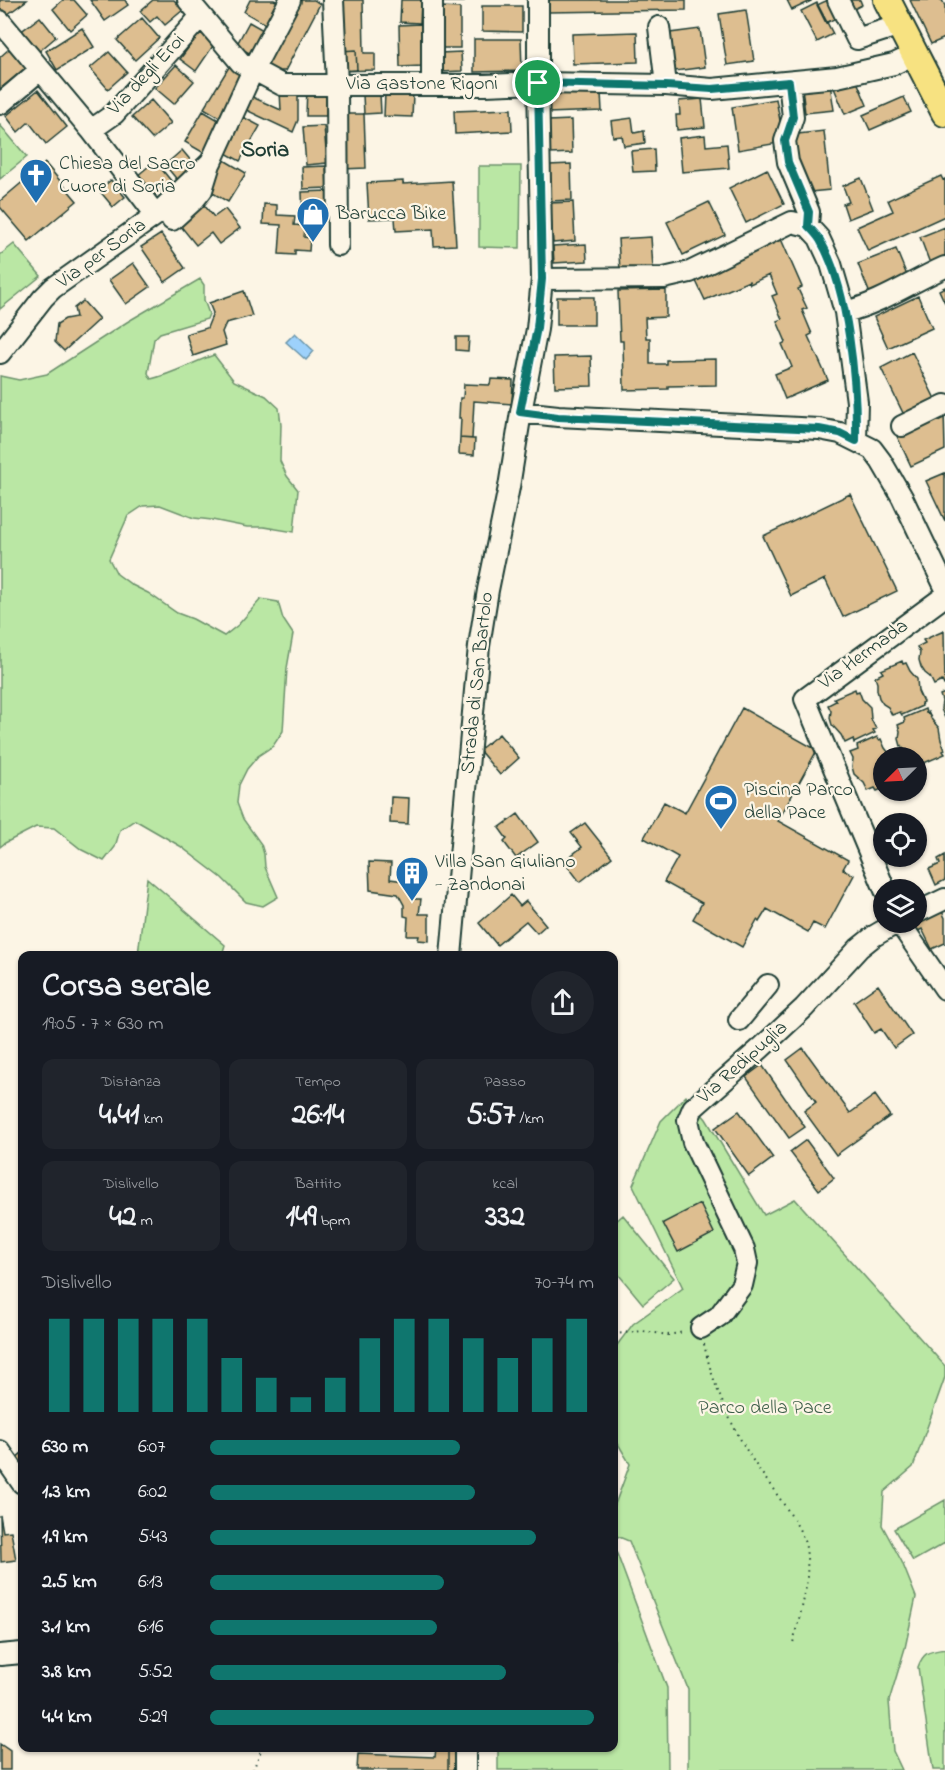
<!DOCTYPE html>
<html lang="it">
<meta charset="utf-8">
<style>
:root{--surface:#171b24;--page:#20242c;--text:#f1f3f6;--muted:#9ea1a6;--accent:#0f766e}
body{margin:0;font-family:"Indie Flower",sans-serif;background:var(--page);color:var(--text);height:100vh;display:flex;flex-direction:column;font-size:22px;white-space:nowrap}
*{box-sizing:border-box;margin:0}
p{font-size:20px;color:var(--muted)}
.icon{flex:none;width:33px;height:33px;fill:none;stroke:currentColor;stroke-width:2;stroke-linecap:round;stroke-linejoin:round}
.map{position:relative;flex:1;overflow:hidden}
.drawer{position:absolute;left:18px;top:951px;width:600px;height:801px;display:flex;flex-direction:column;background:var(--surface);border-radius:12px;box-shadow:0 2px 4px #0004}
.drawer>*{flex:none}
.needle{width:39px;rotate:246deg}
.controls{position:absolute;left:873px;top:747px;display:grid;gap:12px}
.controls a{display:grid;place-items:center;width:54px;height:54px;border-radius:50%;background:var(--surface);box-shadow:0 2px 4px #0004;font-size:30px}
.pin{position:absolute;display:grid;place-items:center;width:51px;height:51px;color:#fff;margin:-26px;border:3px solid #fff;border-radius:50%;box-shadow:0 2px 6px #0007}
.round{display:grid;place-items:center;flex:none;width:63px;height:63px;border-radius:32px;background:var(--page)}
.summary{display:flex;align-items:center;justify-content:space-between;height:102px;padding:0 24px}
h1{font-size:33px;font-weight:700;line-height:45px}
.figures{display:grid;grid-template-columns:repeat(3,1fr);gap:9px;height:102px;padding:6px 24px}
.figures div{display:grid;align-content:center;border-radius:12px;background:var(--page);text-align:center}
.figures b{font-size:30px;font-weight:700}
.figures small{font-size:16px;font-weight:400}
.figures p{font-size:16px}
.chart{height:168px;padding:12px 24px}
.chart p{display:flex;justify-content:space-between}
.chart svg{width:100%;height:108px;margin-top:6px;stroke:var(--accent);stroke-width:6}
ul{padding:0 24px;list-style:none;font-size:20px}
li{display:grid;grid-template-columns:96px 72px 1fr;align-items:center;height:45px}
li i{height:15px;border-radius:8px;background:var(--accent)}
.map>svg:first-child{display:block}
.green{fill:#bae7a4;stroke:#6c926c;stroke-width:1.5}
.water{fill:#9dd1fb;stroke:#6b96ab;stroke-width:1.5}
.building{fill:#ddbe90;stroke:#1f3d34;stroke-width:1.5}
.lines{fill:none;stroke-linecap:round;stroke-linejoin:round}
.minor-casing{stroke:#1f3d34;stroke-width:24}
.major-casing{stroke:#1f3d34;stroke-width:30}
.path{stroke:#1f3d34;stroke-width:2;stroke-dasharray:1.5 4.5;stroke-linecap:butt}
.minor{stroke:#fcf5e5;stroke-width:20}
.major{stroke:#f7e281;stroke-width:26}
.route-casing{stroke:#fff;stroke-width:12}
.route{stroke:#0f766e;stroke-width:8}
.labels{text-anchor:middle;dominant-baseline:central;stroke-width:4.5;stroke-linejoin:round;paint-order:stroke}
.street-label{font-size:20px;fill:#1f3d34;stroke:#fcf5e5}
.poi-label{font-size:20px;fill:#1f3d34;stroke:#fcf5e5;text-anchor:start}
.park-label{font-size:20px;fill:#3e5f4a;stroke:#fcf5e5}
.quarter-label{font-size:22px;font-weight:bold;fill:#1f3d34;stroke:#fcf5e5}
</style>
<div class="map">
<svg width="945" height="1770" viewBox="0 0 945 1770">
<rect width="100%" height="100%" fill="#fcf5e5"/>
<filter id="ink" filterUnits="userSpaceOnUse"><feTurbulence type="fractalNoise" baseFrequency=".0167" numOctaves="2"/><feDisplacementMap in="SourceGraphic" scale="12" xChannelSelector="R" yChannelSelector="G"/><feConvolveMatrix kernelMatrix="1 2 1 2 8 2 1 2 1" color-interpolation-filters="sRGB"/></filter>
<g filter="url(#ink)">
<path class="green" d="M0,125l27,32 -27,22z
M479,166h42l-1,82 -41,-1z
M14,244l27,32 -41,33v-54z
M200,279l4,6v15l5,14 -2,5 -47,14 -6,6 -6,34 3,6c22,-5 42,-17 63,-24l20,26 32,15 13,12 2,17 -1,36 7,15 11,14 -4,42 -30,-5h-17l-35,-7 -18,-2 -34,-13 -17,1 -15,10 -19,43 8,15 15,11 16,8 29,20 16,6 31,17 14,-11 23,-26 17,3 5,17 10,15 -6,34 -4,63 -10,15 -15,10 -11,13 -8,16 -2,18 6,16 18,25 3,10 1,13 13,30 -15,9 -17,-4 -24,-24 -42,-32 -45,-26 -15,10 -5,17 -11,14 -22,-11 -28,-22 -18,-1 -31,16 -5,4v-471l19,4 28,-6 80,-52z
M147,878l78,67 -3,10h-84z
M686,1096l20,23 58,96 31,-16 150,167v11l-32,90 -29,25 -2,33 20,37 14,35 -11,51 -16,53 4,50 9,19h-214v-81l-59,-148 -15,-6v-28l16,-43 -16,-27v-88l19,-25 50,-36 -50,-103 28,-64z
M623,1215l51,63 -31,26 -29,-35v-46z
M945,1500v43l-32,18 -19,-32z
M616,1551l51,137 1,82h-170v-22h116v-196z
M945,1649v121h-12l-15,-103c6,-16 11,-15 27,-18z"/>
<path class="water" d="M295,333l19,18 -8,9 -20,-18z"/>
<path class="building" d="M0,0h27l-23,17 -4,-5z
M63,0h11l13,15 -17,15 -17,-21z
M90,0h35l3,5 -23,16z
M153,0h21l9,10 -18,15 -8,-9 -7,6 -10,-11z
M250,0h24l6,3 -13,22 -23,-13z
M297,0h17l6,4 -35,67h-13l-11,-5z
M338,0h25l1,53h11v17l-34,1z
M401,0h20l-1,23 -20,-1z
M441,0h23v2h-23z
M547,0h139v10l-138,2z
M787,0h23l1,1 -19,9z
M828,0h32l2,5 -36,18 -9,-18z
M910,0h32l3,6v32l-14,6z
M817,3l16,31 -16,8 -16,-31z
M482,6h40v26l-40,-1z
M441,7l19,1v40h-20z
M746,10l8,51 -27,4 -8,-51z
M40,17l16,20 -20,17 -17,-21z
M142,18l17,20 -24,22 -18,-20z
M249,22l16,9 -12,24 -17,-9z
M421,24l1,42 -22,1 -1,-42z
M82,28l12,19 -37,23 -11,-19z
M700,29l5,38 -30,4 -5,-38z
M200,32l15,11 -19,28 -16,-12z
M637,32l1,30 -65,2 -1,-30z
M474,39h47l1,32 -48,1z
M9,49l17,19 -26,21v-32z
M356,50l1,20 -16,1 -1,-20z
M109,52l18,20 -19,17 -18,-21z
M461,52l1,19 -21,1 -1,-19z
M232,62l15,9 -28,46 -15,-9z
M176,65l18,16 -20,23 -19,-16z
M856,79l11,26 -22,9 -11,-26z
M830,84l4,26 -29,3 -3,-26z
M307,87h19v29h-20z
M38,90l29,37 -21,17 -17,-22 -11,10 -12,-16z
M298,90v30l-5,12 -49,-23 6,-13 31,14 -1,-19z
M577,90v4l24,-1 1,18 -55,2 -1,-22z
M385,93l28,1 -1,23 -28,-1z
M380,94l1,19 -17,1 -1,-19z
M904,97l7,15 -41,18 -7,-15z
M702,99l3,28 -28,3 -1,-15h4l-1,-14z
M776,99l8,43 -46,8 -6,-43z
M151,100l20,23 -19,16 -20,-22z
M511,109l1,22 -57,3 -1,-23z
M203,111l19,11 -18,31 -19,-11z
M340,114h24l2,54 -24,1z
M241,116l19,10 -20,35 -18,-10z
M632,118l2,15 10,-2 1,12 -21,3 -2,-10 -9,1 -2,-16z
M571,120l1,33 -22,1 -2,-33z
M324,126l3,37 -21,2 -3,-38z
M824,131l6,59 -20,2 -19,-39 -2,-18z
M705,135l1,11 21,-2 2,24 -47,4 -3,-34z
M654,149l1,22 -22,1 -2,-21z
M182,150l15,18 -18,14 -14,-17z
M224,160l22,13 -18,29 -22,-13z
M155,161l17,21 -18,14 -17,-20z
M45,163l32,38 -48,40 -29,-34v-6z
M571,164l1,36 -22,1 -1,-36z
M326,166l1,22 -24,1 -1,-22z
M767,169l17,35 -38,19 -17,-35z
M941,176l2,4 2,-1v37l-77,35 -11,-24 36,-16 -5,-11z
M861,178l12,31 -25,10 -5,-15 6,-2 -6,-16z
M111,180l14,17 -12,10 -14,-17z
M403,181v3l49,-3 4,64 -22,1 -1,-17 -37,2 -1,-13 -26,1 -2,-36z
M327,191l1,30 -25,1 -1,-30z
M573,202l2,39 -22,2 -3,-40z
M709,202l16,33 -42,20 -16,-33z
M264,204l13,1v10l18,1 -1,9 11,1 -1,11 6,1 -1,13 -14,-1v5l-16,-1 2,-29 -18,-1z
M204,205l10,12 11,-8 15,19 -21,16 -8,-11 -15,12 -17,-21z
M945,227v33l-14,6 -11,-29z
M161,234l24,34 -20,14 -24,-35z
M651,237l2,32 -33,1 -2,-31z
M781,239l21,48 -4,2 9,19 -5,2 10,24 -4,2 20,44 -43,19 -10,-25 17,-7 -10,-23 4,-2 -9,-21 5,-2 -10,-23 5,-2 -8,-19 -19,9 -1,-3 -44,19 -11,-23z
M586,244l1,17 -33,2 -1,-17z
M896,249l12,29 -38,16 -12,-30z
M133,263l17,24 -24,17 -17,-24z
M945,287v16l-6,-13z
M666,290v27l-21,1 1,20h4v26h16v-4l50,-1v26l-48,1v3l-44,1 -1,-49h-3l-2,-50z
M244,291l8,25 -26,7 -4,9 4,13 -33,11 -7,-22 21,-6 6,-15 -4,-10z
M918,296l14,32 -44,20 -14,-31z
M557,297h37v28h-37z
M83,301l16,18 -35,32 -9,-9 2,-18 8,-5 11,-2 -2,-9z
M456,337h13l-1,14 -12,-1z
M912,352l23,47 -31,16 -23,-47z
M591,356l1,30 -37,1 -1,-30z
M491,379l22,1 -1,24 -38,-3 -2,38 -12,-1 1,-20h-2l1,-20h3l1,-14 26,1z
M944,411l1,39 -34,16 -15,-32z
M460,438l15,1 -1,16 -15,-1z
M945,473v48l-19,-40z
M850,494l47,97 -54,26 -18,-38 -34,17 -28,-60z
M944,631l1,53 -1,1 -2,-4 -8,4 -4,-8 -5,-4 -4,-6 -2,-7 1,-8 -3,-5 8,-4 -2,-3z
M902,661l1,3 3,-1 4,8 7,8 1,12 5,11 -2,1 1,3 -20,9 -2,-3 -8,3 -4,-8 -5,-3 -4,-6 -2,-8v-7l-2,-6 8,-4 -2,-3z
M855,689l1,3 3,-1 3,8 8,8 1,12 5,10 -3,1 2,3 -21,10 -1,-4 -8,4 -4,-8 -9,-10 -2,-7 1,-7 -3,-6 8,-4 -2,-3z
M945,693v25l-4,-9 1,-8 -2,-6z
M742,708l75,42 -39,71 70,39 -5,9 11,6 -29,54 -12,-6 -5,9 -41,-23 -8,13 -2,-2 -15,27 -49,-28 9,-16 -38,-21 14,-25 -34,-19 20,-36 21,11z
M925,709l1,4 2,-1 4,8 7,8 2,12 4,10 -2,1 2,3 -21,9 -1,-3 -7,3v-5h-4l-11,-12 -2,-7 1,-8 -2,-6 7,-3 -1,-4z
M499,734l20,24 -19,17 -21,-25z
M877,737l2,3 2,-1 4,9 8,10h-9v30l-7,3 -2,-3 -7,3 -4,-8 -10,-9 -2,-7 1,-8 -3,-6 8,-3 -1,-4z
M391,797l18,1 -1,26 -18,-1z
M518,814l20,28 -22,16 -12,-16 3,-3 -8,-11z
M585,823l27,34 -32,25 -16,-21 18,-14 -11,-14z
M945,855v25l-9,5 -7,-16 11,-5 -2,-5z
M369,862l22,1 -1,16 15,2 10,18h6l-2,15h10v27l-11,-1 1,-4h-12l1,-19 -4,-1v-11l-6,-11 -28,-4z
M511,895l9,11 6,-5 20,24 -9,8 -11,-12 -29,24 -18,-22z
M941,909l4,9v25l-13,6 -10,-20 -4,2 -6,-8z
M878,985l34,50 -18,13 -13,-19 -7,4 -20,-31z
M803,1048l47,65 25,-18 15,21 -54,39 -32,-44 12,-9 -29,-42z
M762,1065l43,62 -16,11 -43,-61z
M739,1111l34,47 -24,18 -34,-48z
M806,1140l28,38 -15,12 -29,-38z
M700,1204l14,29 -36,19 -15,-29z
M22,1453v16l-7,-10z
M0,1515l3,17 8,-1 5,29 -15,2z
M0,1744l10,7v19h-10z
M436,1748h12v22h-91l1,-16 77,3z
M448,1748h14v22h-14z"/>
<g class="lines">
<defs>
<path id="minor" d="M188,0l53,63 41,22h203l53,-2 128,2 46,4 125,-12 57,-13 21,-10
M333,0l4,84 1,161
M838,0l19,39 43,-14
M0,21l91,109 65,85
M659,27l7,58
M789,82l4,35 -8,24 3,21 21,50 -1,14
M432,84v-84
M0,104l40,-34
M91,130l23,-16 87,-98
M172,220l22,-20 8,-10 8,-26
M542,279l122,-1 26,-6 102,-50 16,4 11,12 12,26 14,48 12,90 -1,39
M845,312c36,-9 66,-30 100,-45
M0,353l43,-55 10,-10 103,-73 55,-53 42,-92 37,-70
M521,412l37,4 261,13 21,4 32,16 9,12 21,36 43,90
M902,426l43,-21
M885,890l-80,-191 140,-103
M916,913l29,-14
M899,922l46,67
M451,956l28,-310 9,-56 21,-103 12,-75 16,-83 5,-50 -4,-196v-83
M739,1020l29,-35
M701,1328l18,-12 23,-31 5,-22 -3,-14 -51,-107 -5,-22 5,-12 68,-60 43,-40 55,-60 15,-12 24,-14
M0,1451l22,32
M0,1655l22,-2
M465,1770v-22"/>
<path id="major" d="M887,0l58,113"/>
</defs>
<use href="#minor" class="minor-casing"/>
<use href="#major" class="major-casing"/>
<path class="path" d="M614,1334l29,-3 25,4 16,-3
M704,1344c9,42 27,82 50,118 14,22 48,62 52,86 5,36 -5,61 -13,95
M253,1770l9,-22"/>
<use href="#minor" class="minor"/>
<use href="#major" class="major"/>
</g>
</g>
<g class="lines" filter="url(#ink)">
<defs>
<path id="route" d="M789,82l4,35 -8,24 3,21 21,50 -1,14c4,4 9,9 12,14 29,49 37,143 36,201l-16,-8 -21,-4 -261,-12 -38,-5 17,-84 5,-49 -4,-196 128,3 46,3z"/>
</defs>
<use href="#route" class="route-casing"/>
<use href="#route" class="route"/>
</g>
<defs>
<symbol id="church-pin" viewBox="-11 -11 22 30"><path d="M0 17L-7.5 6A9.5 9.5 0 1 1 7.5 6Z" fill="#1f6fb2" stroke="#fcf5e5"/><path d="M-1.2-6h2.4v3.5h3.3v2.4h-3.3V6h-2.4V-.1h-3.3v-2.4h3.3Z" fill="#fff"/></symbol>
<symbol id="shop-pin" viewBox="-11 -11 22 30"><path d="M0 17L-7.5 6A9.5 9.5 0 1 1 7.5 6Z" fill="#1f6fb2" stroke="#fcf5e5"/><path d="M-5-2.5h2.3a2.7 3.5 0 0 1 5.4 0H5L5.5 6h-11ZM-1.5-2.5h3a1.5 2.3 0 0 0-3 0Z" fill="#fff"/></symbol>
<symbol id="stadium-pin" viewBox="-11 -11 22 30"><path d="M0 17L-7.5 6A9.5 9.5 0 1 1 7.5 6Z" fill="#1f6fb2" stroke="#fcf5e5"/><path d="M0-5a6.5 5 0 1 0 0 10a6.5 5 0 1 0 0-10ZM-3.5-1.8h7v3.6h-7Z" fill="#fff"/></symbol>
<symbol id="building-pin" viewBox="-11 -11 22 30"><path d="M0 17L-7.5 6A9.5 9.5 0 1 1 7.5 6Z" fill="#1f6fb2" stroke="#fcf5e5"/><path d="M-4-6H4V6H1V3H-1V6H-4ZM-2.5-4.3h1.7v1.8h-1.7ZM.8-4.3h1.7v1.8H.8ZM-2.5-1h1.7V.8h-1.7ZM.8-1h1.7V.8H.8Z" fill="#fff"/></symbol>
</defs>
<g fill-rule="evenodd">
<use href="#church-pin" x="17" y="156" width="38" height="52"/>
<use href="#shop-pin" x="294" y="195" width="38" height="52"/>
<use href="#stadium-pin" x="702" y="782" width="38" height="52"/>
<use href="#building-pin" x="393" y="854" width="38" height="52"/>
</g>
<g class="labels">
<g class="street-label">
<text transform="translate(147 75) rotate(-47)">Via degli Eroi</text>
<text x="422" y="84">Via Gastone Rigoni</text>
<text transform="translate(102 254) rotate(-36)">Via per Soria</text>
<text transform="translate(864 655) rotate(-36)">Via Hermada</text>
<text transform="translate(478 683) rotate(-84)">Strada di San Bartolo</text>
<text transform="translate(743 1063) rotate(-42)">Via Redipuglia</text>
</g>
<g class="poi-label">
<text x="59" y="164">Chiesa del Sacro<tspan x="59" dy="23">Cuore di Soria</tspan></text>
<text x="336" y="214">Barucca Bike</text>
<text x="744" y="790">Piscina Parco<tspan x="744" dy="23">della Pace</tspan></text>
<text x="435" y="862">Villa San Giuliano<tspan x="435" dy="23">- Zandonai</tspan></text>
</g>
<g class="park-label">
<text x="765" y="1408">Parco della Pace</text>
</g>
<g class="quarter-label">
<text x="265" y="151">Soria</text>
</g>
</g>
</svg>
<div class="controls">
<a><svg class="needle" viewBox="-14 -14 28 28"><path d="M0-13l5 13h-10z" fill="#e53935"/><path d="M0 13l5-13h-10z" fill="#9ea1a6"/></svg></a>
<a><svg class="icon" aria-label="locate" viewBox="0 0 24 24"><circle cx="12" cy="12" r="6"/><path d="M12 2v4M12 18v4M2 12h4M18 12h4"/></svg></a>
<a><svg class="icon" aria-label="layers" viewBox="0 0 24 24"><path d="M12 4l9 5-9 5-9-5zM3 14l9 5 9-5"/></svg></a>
</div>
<div class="pin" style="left:538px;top:83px;background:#1e9e55"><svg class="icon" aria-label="arrive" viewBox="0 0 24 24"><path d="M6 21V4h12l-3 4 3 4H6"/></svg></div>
<section class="drawer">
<div class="summary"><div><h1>Corsa serale</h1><p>19:05 · 7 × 630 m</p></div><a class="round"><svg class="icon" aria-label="share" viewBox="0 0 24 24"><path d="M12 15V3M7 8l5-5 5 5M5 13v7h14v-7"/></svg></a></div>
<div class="figures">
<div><p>Distanza</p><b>4.41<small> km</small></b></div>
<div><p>Tempo</p><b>26:14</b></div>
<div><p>Passo</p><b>5:57<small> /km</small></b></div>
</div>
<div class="figures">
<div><p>Dislivello</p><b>42<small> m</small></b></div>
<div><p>Battito</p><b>149<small> bpm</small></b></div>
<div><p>kcal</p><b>332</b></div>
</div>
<div class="chart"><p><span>Dislivello</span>70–74 m</p>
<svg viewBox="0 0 160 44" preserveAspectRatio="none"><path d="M5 44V6M15 44V6M25 44V6M35 44V6M45 44V6M55 44V22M65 44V30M75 44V38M85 44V30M95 44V14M105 44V6M115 44V6M125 44V14M135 44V22M145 44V14M155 44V6"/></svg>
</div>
<ul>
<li><b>630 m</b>6:07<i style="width:65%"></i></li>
<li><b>1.3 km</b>6:02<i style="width:69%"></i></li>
<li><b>1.9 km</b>5:43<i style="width:85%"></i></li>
<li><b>2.5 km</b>6:13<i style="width:61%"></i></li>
<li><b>3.1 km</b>6:16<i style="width:59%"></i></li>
<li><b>3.8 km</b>5:52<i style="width:77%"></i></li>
<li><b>4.4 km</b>5:29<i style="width:100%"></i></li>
</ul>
</section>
</div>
